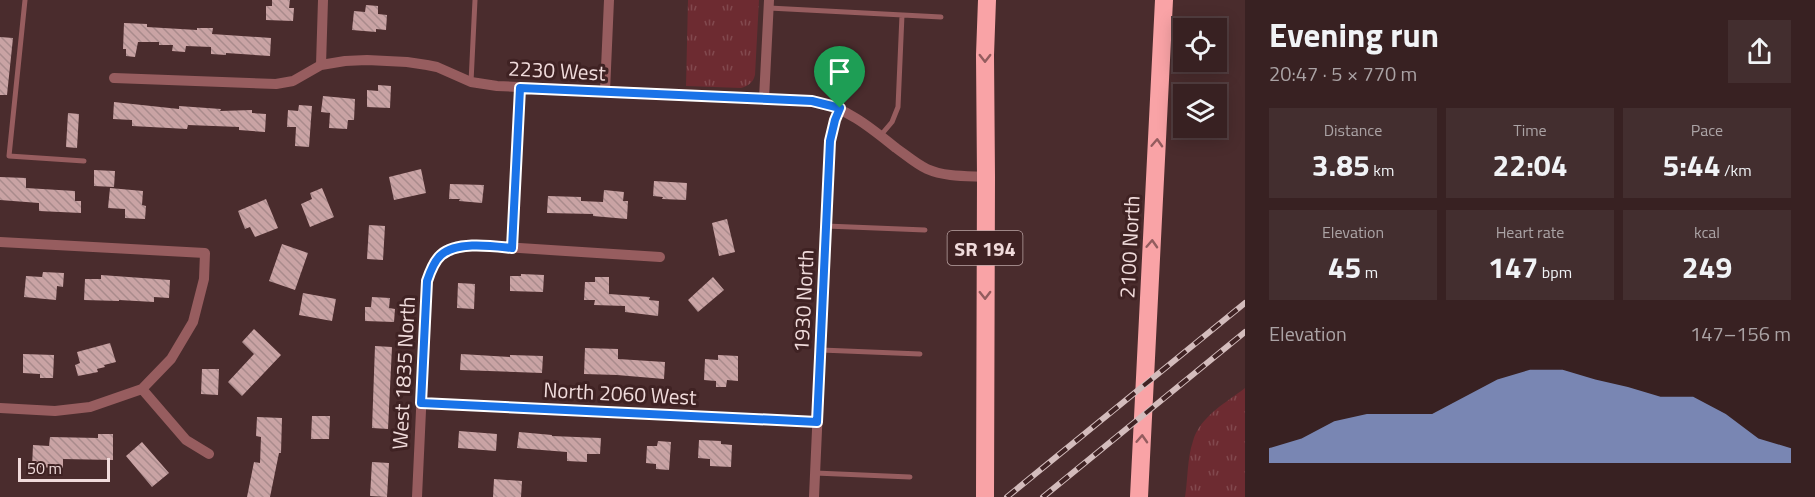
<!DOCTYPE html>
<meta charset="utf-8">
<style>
:root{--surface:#382122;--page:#432e2f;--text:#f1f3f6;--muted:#aba3a5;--line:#523e40;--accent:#95b2f1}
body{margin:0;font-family:"Titillium Web",sans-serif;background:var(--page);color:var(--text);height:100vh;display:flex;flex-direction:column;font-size:22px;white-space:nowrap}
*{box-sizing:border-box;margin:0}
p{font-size:20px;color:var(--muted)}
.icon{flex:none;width:33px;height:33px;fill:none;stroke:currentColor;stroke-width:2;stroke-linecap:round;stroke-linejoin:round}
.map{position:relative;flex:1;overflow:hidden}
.drawer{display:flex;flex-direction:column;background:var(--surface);width:570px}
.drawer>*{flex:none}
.tools{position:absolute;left:1173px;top:18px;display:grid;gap:12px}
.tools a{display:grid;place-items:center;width:54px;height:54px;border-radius:0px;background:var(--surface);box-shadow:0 3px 15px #0003,0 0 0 2px var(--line);font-size:30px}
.scale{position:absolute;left:18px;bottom:15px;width:92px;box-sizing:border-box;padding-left:6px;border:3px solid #f0dbdb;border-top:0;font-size:16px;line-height:21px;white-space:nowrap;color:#f0dbdb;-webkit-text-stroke:4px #3f2223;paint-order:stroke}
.pin{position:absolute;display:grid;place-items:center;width:51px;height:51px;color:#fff;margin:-62px -26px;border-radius:50% 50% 50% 0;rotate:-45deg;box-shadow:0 0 6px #0007}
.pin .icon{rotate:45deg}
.round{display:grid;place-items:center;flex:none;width:63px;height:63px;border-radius:0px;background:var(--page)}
.summary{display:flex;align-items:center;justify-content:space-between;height:102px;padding:0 24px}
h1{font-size:33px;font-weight:700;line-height:45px}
.stats{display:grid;grid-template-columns:repeat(3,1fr);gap:9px;height:102px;padding:6px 24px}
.stats div{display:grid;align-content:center;border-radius:0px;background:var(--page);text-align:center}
.stats b{font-size:30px;font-weight:700}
.stats small{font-size:16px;font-weight:400}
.stats p{font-size:16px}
.chart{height:168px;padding:12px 24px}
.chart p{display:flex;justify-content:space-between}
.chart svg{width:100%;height:108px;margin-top:6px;fill:var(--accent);opacity:.7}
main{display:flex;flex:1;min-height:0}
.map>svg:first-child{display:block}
.park{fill:url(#park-tufts)}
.building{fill:url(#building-back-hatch)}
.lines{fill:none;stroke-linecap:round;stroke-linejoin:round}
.lane{stroke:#975d5f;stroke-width:5}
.street{stroke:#975d5f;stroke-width:10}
.highway{stroke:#f9a3a6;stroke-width:18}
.rail-casing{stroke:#d3bcbc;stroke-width:6}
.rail{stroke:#3f2223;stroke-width:4;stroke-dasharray:11;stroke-linecap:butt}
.oneway{stroke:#935c5e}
.route-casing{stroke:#fff;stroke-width:12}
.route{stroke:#1a73e8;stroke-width:8}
.labels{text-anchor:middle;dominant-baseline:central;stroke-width:6;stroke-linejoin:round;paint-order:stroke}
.shield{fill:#3f2223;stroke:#bba4a4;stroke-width:1.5}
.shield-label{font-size:20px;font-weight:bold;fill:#f0dbdb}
.street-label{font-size:21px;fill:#f0dbdb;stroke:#3f2223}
</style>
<main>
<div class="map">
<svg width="1245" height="497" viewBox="0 0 1245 497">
<defs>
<pattern id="park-tufts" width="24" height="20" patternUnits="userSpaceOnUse" patternTransform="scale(1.5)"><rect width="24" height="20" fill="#6d2b31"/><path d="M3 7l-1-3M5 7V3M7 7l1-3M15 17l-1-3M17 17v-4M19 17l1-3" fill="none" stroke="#82494e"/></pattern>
<pattern id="building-back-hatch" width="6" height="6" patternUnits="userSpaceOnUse" patternTransform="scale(1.5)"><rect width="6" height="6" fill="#c9a3a4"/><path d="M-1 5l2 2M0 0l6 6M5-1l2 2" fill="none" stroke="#a98b8c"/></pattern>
</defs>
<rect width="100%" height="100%" fill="#4a2c2d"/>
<path class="park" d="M688,0h71l-4,75c-2,8 -7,11 -14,13l-55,-2z
M1245,388v109h-60c3,-18 2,-38 8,-56 6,-24 34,-39 52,-53z"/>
<path class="building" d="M272,0h18l-1,8h5l-1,13 -27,-1v-14h6z
M366,5l12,1v8l9,1 -1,15 -10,-1v3l-24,-2 2,-19 11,1z
M124,23l23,1v3l50,3v-2h16l-1,6 59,4 -1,18 -44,-3v2l-15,-1v-7l-25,-1 -1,6 -13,-1 1,-6h-14v-3h-21l-3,15 -9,-1v-7h-3z
M0,37l13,1 -6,57h-7z
M378,85l13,1 -1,22 -23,-1v-17l11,1z
M323,96l32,3 -1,21h-6l-1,9 -18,-1 1,-15 -9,-1z
M114,102l65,7v-3l42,3 -1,2 32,-1v3l14,1 -1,18 -26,-2v-3l-51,-2 -1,4 -55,-3v-6l-19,-1z
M299,105l13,1 -3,41 -14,-1 1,-19h-9l1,-17 10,1z
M68,113l11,1 -2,34 -11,-1z
M421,169l5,24 -32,7 -5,-23z
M94,170l21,1 -1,16 -20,-1z
M0,177l26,1v10l49,3v10h6v12l-42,-2v-8l-39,-3z
M654,181l33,2 -1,17 -24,-1 1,-2 -10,-1z
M450,184l34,1 -2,18 -23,-2 1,-2h-11z
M110,188l33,3 -1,14 4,1 -1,13 -20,-1v-9l-17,-1z
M322,188l12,29 -24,10 -9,-23 11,-5 -2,-6z
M604,190l20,2 -1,9h5l-1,18 -34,-3v-2l-46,-1 1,-17 33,1v4l22,1z
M266,199l12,29 -23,9 -5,-10 -5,2 -7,-18z
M727,219l8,33 -16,4 -7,-33z
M369,225l16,1 -2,34 -16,-1z
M282,244l26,9 -13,37 -26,-9z
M43,272l21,1 -1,14 -6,-1 -1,14 -32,-3 2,-21 16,1z
M521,274l23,1 -1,17 -33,-1v-15h11z
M101,275l69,5 -1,18 -15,-1v5l-35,-2v1l-35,-1 1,-21h16z
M595,277h14v17l41,3 -1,3 10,1 -1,15 -33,-4v-6l-31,-1 1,-5h-11l1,-18h10z
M713,277l11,13 -26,22 -10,-12z
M458,283l17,1 -1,25 -17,-1z
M303,293l33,6 -4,22 -33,-6z
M372,297l18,1 -1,10 6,1 -1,13 -29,-1v-14h6z
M254,329l27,26 -39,41 -14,-14 26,-28 -12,-12z
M110,343l6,19 -12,3 1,2 -8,2 1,3 -20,4 -3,-11 5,-2 -3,-11z
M375,346l17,1 -4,82 -16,-1z
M585,348l33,1v10l47,3 -1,17 -47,-4 -33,-1z
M23,354l31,1 -1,23h-13v-4l-17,-1z
M461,354l49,3v-2l33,1 -1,17 -82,-3z
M718,355l20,1v25l-11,-1 -1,7h-10v-6l-12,-1 1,-21 13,1z
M202,369h17l-1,26 -17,-1z
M312,416h18l-1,23h-18z
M257,417l25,1 -1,35h-2l-9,44h-23l7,-35 6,1 1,-26 -5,-1z
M459,431l38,3 -1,17 -38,-3z
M519,432l33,3v1l49,2 -1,16h-13v8l-20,-1v-9l-50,-4z
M98,434h15v26l-50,-1v9l-31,-1 1,-22 16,1 1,-9 48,1z
M699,440l22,1v3l11,1 -1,22 -21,-1v-7l-12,-1z
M658,441l13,1 -2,28 -13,-1v-5l-10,-1 1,-17h10z
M142,442l27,31 -17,14 -26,-31z
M372,462l17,1 -2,34 -17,-1z
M494,479l28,2 -1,16h-28z"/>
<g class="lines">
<path class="lane" d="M25,0l-16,156 75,5
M769,8l172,9
M471,82l4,-82
M881,135l11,-13 6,-15 4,-92
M826,226l99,4
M821,350l99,4
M815,473l95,4"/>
<path class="street" d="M321,65l2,-65
M114,78l162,6 17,-3 28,-16 24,-4 22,-1 40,2 20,3 10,2 34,15 26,4 315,15c34,6 58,26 84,47 10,7 20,16 31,21 18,8 40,7 59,8
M605,91l4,-91
M764,99l5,-99
M0,242l205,11 -1,26 -11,43 -22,37 -29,30 -52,18 -35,4 -55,-3
M512,247l8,-159
M142,389l44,51 23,14
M421,403l396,19
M417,497l10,-216c8,-25 19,-33 44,-36l189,12
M814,497l16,-357 5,-20 5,-12"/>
<path class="highway" d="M985,497l1,-320 -1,-122 2,-55
M1139,497l25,-497"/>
<defs>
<path id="rail" d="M1007,497l238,-194
M1043,497l202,-165"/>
</defs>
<use href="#rail" class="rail-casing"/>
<use href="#rail" class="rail"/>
</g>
<defs><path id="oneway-chevron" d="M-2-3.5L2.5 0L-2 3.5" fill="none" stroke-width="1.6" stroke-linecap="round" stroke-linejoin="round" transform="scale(1.5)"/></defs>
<g class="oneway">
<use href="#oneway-chevron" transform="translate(985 58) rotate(90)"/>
<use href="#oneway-chevron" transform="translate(1157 143) rotate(-87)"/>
<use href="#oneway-chevron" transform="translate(1152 244) rotate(-87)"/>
<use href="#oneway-chevron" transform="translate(985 295) rotate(89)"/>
<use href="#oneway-chevron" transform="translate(1142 439) rotate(-87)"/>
</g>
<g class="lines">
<defs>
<path id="route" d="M520,88l292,13 28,7 -5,12 -5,21 -13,281 -396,-19 6,-122c3,-9 7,-20 14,-26 16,-14 51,-9 71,-7z"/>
</defs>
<use href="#route" class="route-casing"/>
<use href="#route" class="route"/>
</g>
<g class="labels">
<rect class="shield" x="947.5" y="231" width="75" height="34" rx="4.5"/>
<g class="shield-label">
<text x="985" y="248">SR 194</text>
</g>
<g class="street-label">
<text transform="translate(557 70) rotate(3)">2230 West</text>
<text transform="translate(1129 247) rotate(-87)">2100 North</text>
<text transform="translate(803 301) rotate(-87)">1930 North</text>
<text transform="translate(403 373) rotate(-87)">West 1835 North</text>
<text transform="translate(620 393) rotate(3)">North 2060 West</text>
</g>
</g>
</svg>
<div class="tools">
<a><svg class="icon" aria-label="locate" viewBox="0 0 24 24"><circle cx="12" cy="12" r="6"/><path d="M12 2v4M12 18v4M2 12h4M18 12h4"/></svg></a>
<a><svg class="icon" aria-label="layers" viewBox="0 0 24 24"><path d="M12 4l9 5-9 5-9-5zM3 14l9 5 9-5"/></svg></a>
</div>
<div class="scale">50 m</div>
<div class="pin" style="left:840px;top:108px;background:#1e9e55"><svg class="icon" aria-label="arrive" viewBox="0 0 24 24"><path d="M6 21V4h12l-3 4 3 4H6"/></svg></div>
</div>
<section class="drawer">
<div class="summary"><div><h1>Evening run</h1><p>20:47 · 5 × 770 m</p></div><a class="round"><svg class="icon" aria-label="share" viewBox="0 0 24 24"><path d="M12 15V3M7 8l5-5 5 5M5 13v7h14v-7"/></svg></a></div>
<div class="stats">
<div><p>Distance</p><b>3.85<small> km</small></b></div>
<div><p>Time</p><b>22:04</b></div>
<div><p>Pace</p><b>5:44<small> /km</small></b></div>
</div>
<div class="stats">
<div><p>Elevation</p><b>45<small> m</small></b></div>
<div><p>Heart rate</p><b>147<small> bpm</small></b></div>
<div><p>kcal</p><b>249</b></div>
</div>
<div class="chart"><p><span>Elevation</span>147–156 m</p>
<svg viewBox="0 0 160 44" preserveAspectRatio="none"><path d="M0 44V38L10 34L20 27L30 24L40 24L50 24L60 17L70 10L80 6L90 6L100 10L110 13L120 17L130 17L140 24L150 34L160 38V44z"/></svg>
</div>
</section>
</main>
